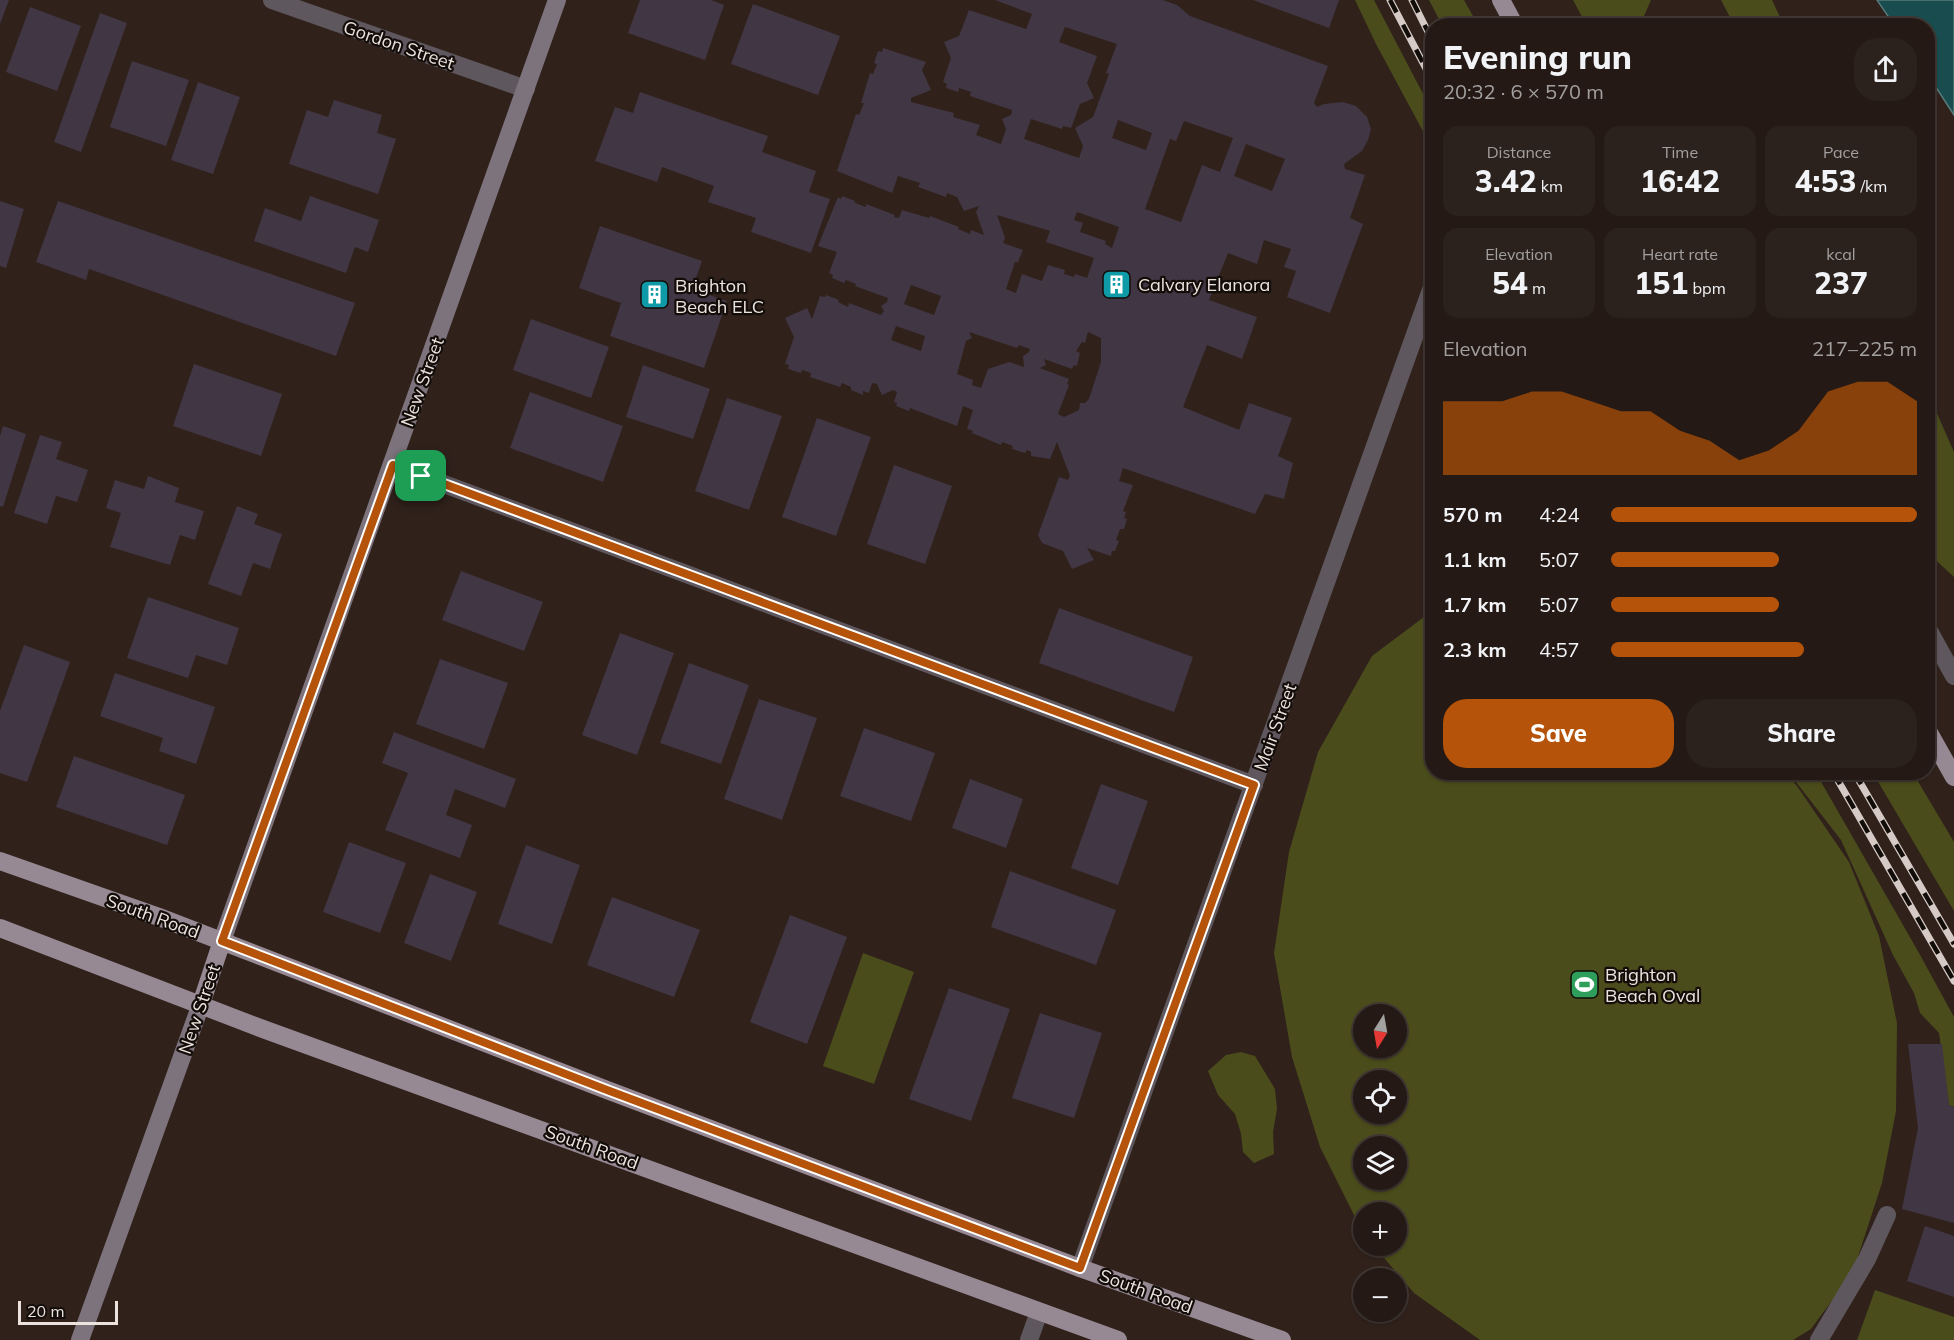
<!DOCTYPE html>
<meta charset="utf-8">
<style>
:root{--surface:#241914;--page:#2c221d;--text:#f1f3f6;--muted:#a3a0a0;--line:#413834;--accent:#b45309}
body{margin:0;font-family:Mulish,sans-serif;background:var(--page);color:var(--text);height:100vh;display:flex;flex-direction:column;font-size:22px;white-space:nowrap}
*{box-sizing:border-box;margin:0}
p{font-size:20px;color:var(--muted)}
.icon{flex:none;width:33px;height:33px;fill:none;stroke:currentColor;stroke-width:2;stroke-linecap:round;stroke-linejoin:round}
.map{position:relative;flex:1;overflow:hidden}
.details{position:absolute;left:1425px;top:18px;width:510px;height:762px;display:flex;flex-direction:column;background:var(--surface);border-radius:24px;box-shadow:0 2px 4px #0004,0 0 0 2px var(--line)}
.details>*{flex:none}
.needle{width:39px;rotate:191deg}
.tools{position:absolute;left:1353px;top:1004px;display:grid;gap:12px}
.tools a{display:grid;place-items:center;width:54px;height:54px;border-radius:50%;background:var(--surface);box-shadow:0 2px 4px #0004,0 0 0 2px var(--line);font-size:30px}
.scale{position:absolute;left:18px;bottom:15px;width:100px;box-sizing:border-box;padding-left:6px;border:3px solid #ede3de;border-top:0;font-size:16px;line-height:21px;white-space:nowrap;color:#ede3de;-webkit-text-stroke:4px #130d0a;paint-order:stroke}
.pin{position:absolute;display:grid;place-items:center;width:51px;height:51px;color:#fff;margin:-26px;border-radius:12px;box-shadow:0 3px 9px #0006}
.round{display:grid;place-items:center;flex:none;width:63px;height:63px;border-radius:24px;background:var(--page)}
.summary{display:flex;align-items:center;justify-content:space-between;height:102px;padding:0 18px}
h1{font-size:33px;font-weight:800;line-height:45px}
.figures{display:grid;grid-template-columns:repeat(3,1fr);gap:9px;height:102px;padding:6px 18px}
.figures div{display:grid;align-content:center;border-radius:15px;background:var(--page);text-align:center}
.figures b{font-size:30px;font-weight:800}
.figures small{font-size:16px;font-weight:400}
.figures p{font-size:16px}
.chart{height:168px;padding:12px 18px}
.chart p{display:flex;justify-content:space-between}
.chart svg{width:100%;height:108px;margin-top:6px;fill:var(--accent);opacity:.7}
.primary-button{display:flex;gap:12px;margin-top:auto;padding:12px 18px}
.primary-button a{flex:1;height:69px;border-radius:24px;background:var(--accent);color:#fff;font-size:24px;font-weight:800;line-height:69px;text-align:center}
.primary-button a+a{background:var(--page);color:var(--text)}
ul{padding:0 18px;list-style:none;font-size:20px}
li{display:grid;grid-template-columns:96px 72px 1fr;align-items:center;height:45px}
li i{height:15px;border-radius:8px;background:var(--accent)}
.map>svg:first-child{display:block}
.green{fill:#4a4c1b;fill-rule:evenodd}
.water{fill:#184c4e;stroke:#587979;stroke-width:1.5}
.building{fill:#413744;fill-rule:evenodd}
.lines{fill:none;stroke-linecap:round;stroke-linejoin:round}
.lane{stroke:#5e575d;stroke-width:18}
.street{stroke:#5e575d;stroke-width:18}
.secondary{stroke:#7d737c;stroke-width:18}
.primary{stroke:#968994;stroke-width:18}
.rail-casing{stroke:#d5cac5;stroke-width:7}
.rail{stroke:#130d0a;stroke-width:4.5;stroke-dasharray:14;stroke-linecap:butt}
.route-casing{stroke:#fff;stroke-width:12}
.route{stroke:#b45309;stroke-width:8}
.labels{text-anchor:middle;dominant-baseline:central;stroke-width:4.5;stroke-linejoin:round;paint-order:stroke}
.street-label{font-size:18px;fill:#ede3de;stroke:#130d0a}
.poi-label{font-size:18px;fill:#ede3de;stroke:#130d0a;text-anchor:start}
</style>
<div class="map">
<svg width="1954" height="1340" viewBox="0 0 1954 1340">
<rect width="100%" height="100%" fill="#30211b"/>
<path class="green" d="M1355,0h19l58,111v37l-56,-104z
M1429,0h35l14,25h-36z
M1573,0h78l-11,25 -53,1z
M1721,0h51l8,17 -19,8h-27z
M1928,393l26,59v125l-26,-24z
M1432,611v161l353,1 12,13 52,76 30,74 18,87 -1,88 -14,72 -29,89 -42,57 -18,11h-313l-66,-47 -41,-48h23v-33h-32l-1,21 -43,-86 -28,-90 -18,-104 15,-101 29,-100 54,-96zM1364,1014h32v33h-32zM1364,1080h32v33h-32zM1364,1146h32v33h-32z
M1789,773h27l103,180 35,64v90l-5,-2 -10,-72 -19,-20 -6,-20 -21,-38 -52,-115z
M1873,773h40l41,69v69z
M863,953l51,19 -40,112 -51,-18z
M1241,1052l14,4 20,33 2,20 -4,23 1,22 -20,9 -11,-11 -2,-18 -6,-20 -17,-19 -10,-24 18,-16z
M1875,1290l79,27v23h-97z"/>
<path class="water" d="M1877,0h77v115l-26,-40v-49l-34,-1z"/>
<path class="building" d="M0,0h9l-9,24z
M640,0h71l13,5 -19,55 -77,-27z
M995,0h168l14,5 13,11 138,50 -14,37 3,4 7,-3 19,-2 13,4 11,11 4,12 -3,11 -6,11 -18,13 1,5 20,6 -15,43 13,6 -33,89 -43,-16 9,-26 -12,-4 7,-18 -27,-9 -7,24 -29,-11 -19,47 48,17 -15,42 -35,-14 -24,62 56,23 10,-27 43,15 -14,38 15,7 -9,36 -19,-5 -10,20 -132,-46 -4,13 14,4 -10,26 3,1 -2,6 3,1 -3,10h-4l-4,11 3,1 -4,10h-3l-1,5 -24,-8 7,12 -22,9 -9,-18 -21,-8 -4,-8 21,-58 9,3 2,-4 -13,-34 -7,17 -19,-3v-4l-4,-2 -2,3 -13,-4 1,-3 -11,-4 -1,3 -29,-12 1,-2 -6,-2 6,-19 -10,-4 -6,20 -47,-18 -1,3 -13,-5 1,-3 -3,-1 3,-10 -4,-2 -11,5 -5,-11 -5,-1 -3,10 -6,-2v4l-12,-5v-3l-9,-4 -2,4 -30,-10 1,-4 -9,-3 -1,3 -13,-4 1,-4 -4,-1 9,-27 -9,-19 22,-10 5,11 8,-23 5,1 1,-2 13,5 -1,2 10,5 1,-4 32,12 3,-4 -3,-5 6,-4 1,-4 -33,-12 1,-2 -10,-4 -2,3 -12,-5 1,-3 -4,-2 8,-21 -19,-6 20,-49 3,2 1,-3 13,5v2l11,4v-3l29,11 -1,2 5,1 3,-8 27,8 1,-2 29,11 -1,2 12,5 1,-4 13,5 -8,-23 3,-6 -15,5 -7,-14 -10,-4 -1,4 -28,-10 2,-4 -22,-7 -6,17 -55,-22 19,-57 3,1 5,-12h-3l9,-30 3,1 4,-10 -3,-1 4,-12 4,1 1,-4 43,14 -4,8 9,20 -20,8v4l43,11 -1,4 27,8 -4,10 25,9 5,-15 -4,-10 9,-4 1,-5 -42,-14 1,-4 -12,-4 -1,4 -12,-4 1,-4 -4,-2 8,-24 -7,-16 15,-6 10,-26 57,19 6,-15zM1065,27l52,17 -11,29 3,1 -16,43 -18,11 8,18 -4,12 -55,-19 7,-20 31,10 1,-3 8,2 9,-24 14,-6 -7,-15 10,-27 -38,-14zM1118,120l34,13 -6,17 -34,-12zM1184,121l49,17 -13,34 -18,-7 -21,57 -36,-13 25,-70 6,2zM1246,144l39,15 -13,32 -38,-15zM1077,212l42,15 -7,21 -7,-4 1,-3 -26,-9 3,-9 -9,-3zM997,215l53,16 -4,11 48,16 -7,20 -12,-4 -1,3 -10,-3 1,-4 -17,-5 -6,16 -20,-7 -6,19 -10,-4 9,-27h3l5,-12 -20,-7 2,-5zM911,285l30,11 -7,19 -30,-11zM896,326l29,10 -4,15 -30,-11zM969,332l48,16 2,-3 11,4 -1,3 -6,4 1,11 -15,-5 -21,7 -7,19 -9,-3 1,-5 -16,-6 9,-33 6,-3zM1088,332l13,6v24l-12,37 -4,4h-5l-1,7 -15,7 -6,-3 11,-29 -2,-1 2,-5 -29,-11 6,-3 -2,-6 28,10 2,-4 3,1 3,-13 -4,-2 6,-9 3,1z
M1253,0h86l-10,28z
M753,4l87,32 -22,59 -87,-31z
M30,7l51,19 -24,65 -51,-19z
M100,13l27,10 -46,129 -27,-10z
M132,61l57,19 -23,66 -56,-19z
M198,82l42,15 -27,77 -42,-14z
M640,92l128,44 -6,16 54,19 -7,21 21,7 -19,54 -60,-21 5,-14 -48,-16 6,-16 -52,-19 -5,15 -62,-21 20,-54 18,6z
M334,100l48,15 -5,18 19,6 -18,55 -89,-30 18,-54 21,7z
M310,196l69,24 -11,32 -13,-5 -9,26 -92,-32 11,-33 36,13z
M0,201l24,8 -18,59 -6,-2z
M58,201l297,102 -19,53 -247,-87 -3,11 -50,-18z
M600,226l102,35 -10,28 35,12 -23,67 -94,-32 11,-33 -42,-15z
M531,319l78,28 -18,51 -78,-28z
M194,364l88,30 -21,62 -88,-30z
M643,365l67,24 -17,50 -67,-22z
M530,392l93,34 -20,56 -93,-34z
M727,398l55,18 -33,94 -54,-19z
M817,418l54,19 -35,99 -54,-19z
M3,426l23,8 -23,73 -3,-1v-70z
M40,435l22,7 -6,17 32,11 -11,32 -21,-6 -9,28 -33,-11z
M894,465l58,21 -27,78 -58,-20z
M148,476l31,12 -4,14 29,9 -9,29 -15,-5 -10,30 -60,-18 11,-34 -15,-5 9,-28 29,9z
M237,506l21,8 -4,10 28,10 -12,35 -17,-6 -12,33 -33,-12z
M461,571l82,31 -19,49 -82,-31z
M148,597l91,31 -12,37 -31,-10 -8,23 -61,-20z
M1059,608l134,49 -19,55 -135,-49z
M620,633l54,20 -37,102 -55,-20z
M24,645l46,17 -43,120 -27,-9v-62z
M440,659l68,24 -24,66 -68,-25z
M689,663l60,22 -28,79 -61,-21z
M115,673l100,34 -19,57 -37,-13 4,-13 -63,-22z
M759,699l58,19 -35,102 -58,-21z
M864,728l71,25 -24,68 -71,-25z
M394,732l122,47 -11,29 -50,-19 -9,26 26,10 -12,33 -75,-28 23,-57 -26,-10z
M74,756l111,39 -18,50 -111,-38z
M970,779l53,20 -17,49 -54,-20z
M1101,784l47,17 -30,84 -47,-17z
M349,842l57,21 -26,70 -57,-21z
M526,845l54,20 -28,79 -54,-20z
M1010,871l106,39 -20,55 -105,-38z
M430,874l47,18 -26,69 -47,-18z
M612,897l88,33 -26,67 -87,-32z
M790,915l57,22 -40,107 -57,-22z
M949,988l61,21 -39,112 -62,-22z
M1040,1013l62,20 -28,85 -62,-20z
M1908,1044h34l7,61 5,2v116l-52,-14 16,-81z
M1925,1226l29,10v61l-47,-16z"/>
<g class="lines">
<path class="lane" d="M1928,629l26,47
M1819,1340l48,-81 20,-44"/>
<path class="street" d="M272,0l254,89
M393,465l861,320
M1080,1268l352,-981
M1029,1340l10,-28"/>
<path class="secondary" d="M222,941l335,-941
M80,1340l121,-336"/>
<path class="primary" d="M1501,0l14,26
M1928,731l26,46
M0,861l159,56 448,173 473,178 202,72
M0,928l263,101 855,311
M201,1004l21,-63"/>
<defs>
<path id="rail" d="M1390,0l42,80
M1412,0l20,40
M1833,772l121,209
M1854,772l100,172"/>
</defs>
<use href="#rail" class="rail-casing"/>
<use href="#rail" class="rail"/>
</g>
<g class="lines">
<defs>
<path id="route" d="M393,465l861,320 -174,483 -473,-178 -385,-149z"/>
</defs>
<use href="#route" class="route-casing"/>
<use href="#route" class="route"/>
</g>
<defs>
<symbol id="building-square" viewBox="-11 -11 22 22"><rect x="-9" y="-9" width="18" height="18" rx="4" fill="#0f9aa8" stroke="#130d0a"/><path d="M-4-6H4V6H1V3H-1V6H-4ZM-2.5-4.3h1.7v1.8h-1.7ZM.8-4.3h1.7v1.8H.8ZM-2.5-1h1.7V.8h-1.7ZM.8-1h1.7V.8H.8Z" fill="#fff"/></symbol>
<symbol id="stadium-square" viewBox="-11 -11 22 22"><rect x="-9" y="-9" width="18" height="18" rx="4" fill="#2e9e5b" stroke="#130d0a"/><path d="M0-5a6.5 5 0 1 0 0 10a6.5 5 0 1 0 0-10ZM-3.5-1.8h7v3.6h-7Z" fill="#fff"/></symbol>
</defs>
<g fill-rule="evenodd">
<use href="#building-square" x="1100" y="268" width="33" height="33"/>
<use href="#building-square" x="638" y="278" width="33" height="33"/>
<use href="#stadium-square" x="1568" y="968" width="33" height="33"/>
</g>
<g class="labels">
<g class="street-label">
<text transform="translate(399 45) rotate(19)">Gordon Street</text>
<text transform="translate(422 382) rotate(-70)">New Street</text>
<text transform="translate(1275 727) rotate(-70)">Mair Street</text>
<text transform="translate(153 916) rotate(20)">South Road</text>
<text transform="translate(199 1009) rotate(-71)">New Street</text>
<text transform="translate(592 1147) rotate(20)">South Road</text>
<text transform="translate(1146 1291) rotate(20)">South Road</text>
</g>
<g class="poi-label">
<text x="1138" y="284">Calvary Elanora</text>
<text x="675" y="285">Brighton<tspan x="675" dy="21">Beach ELC</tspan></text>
<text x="1605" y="974">Brighton<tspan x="1605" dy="21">Beach Oval</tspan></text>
</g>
</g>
</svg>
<div class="tools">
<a><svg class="needle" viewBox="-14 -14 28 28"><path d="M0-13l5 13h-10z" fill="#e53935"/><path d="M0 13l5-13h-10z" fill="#a3a0a0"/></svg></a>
<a><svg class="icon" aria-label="locate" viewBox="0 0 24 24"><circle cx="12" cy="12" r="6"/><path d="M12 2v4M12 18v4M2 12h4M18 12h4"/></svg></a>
<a><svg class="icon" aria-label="layers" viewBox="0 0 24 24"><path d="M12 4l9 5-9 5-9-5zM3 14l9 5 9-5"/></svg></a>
<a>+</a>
<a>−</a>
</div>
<div class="scale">20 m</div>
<div class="pin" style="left:421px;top:476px;background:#1e9e55"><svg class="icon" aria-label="arrive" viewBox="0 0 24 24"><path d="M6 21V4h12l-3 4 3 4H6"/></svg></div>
<section class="details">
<div class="summary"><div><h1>Evening run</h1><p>20:32 · 6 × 570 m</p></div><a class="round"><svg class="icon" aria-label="share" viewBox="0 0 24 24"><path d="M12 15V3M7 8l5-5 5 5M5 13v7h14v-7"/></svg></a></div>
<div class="figures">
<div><p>Distance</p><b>3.42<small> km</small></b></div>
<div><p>Time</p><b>16:42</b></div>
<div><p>Pace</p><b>4:53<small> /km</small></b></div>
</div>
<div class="figures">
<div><p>Elevation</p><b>54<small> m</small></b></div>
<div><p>Heart rate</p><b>151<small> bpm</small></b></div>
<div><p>kcal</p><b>237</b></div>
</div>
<div class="chart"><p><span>Elevation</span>217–225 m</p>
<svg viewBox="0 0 160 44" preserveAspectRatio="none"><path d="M0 44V14L10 14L20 14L30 10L40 10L50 14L60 18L70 18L80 26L90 30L100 38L110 34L120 26L130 10L140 6L150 6L160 14V44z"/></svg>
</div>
<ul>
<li><b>570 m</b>4:24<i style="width:100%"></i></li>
<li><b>1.1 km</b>5:07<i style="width:55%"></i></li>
<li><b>1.7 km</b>5:07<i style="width:55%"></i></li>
<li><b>2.3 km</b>4:57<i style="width:63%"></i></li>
</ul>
<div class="primary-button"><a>Save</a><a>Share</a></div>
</section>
</div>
